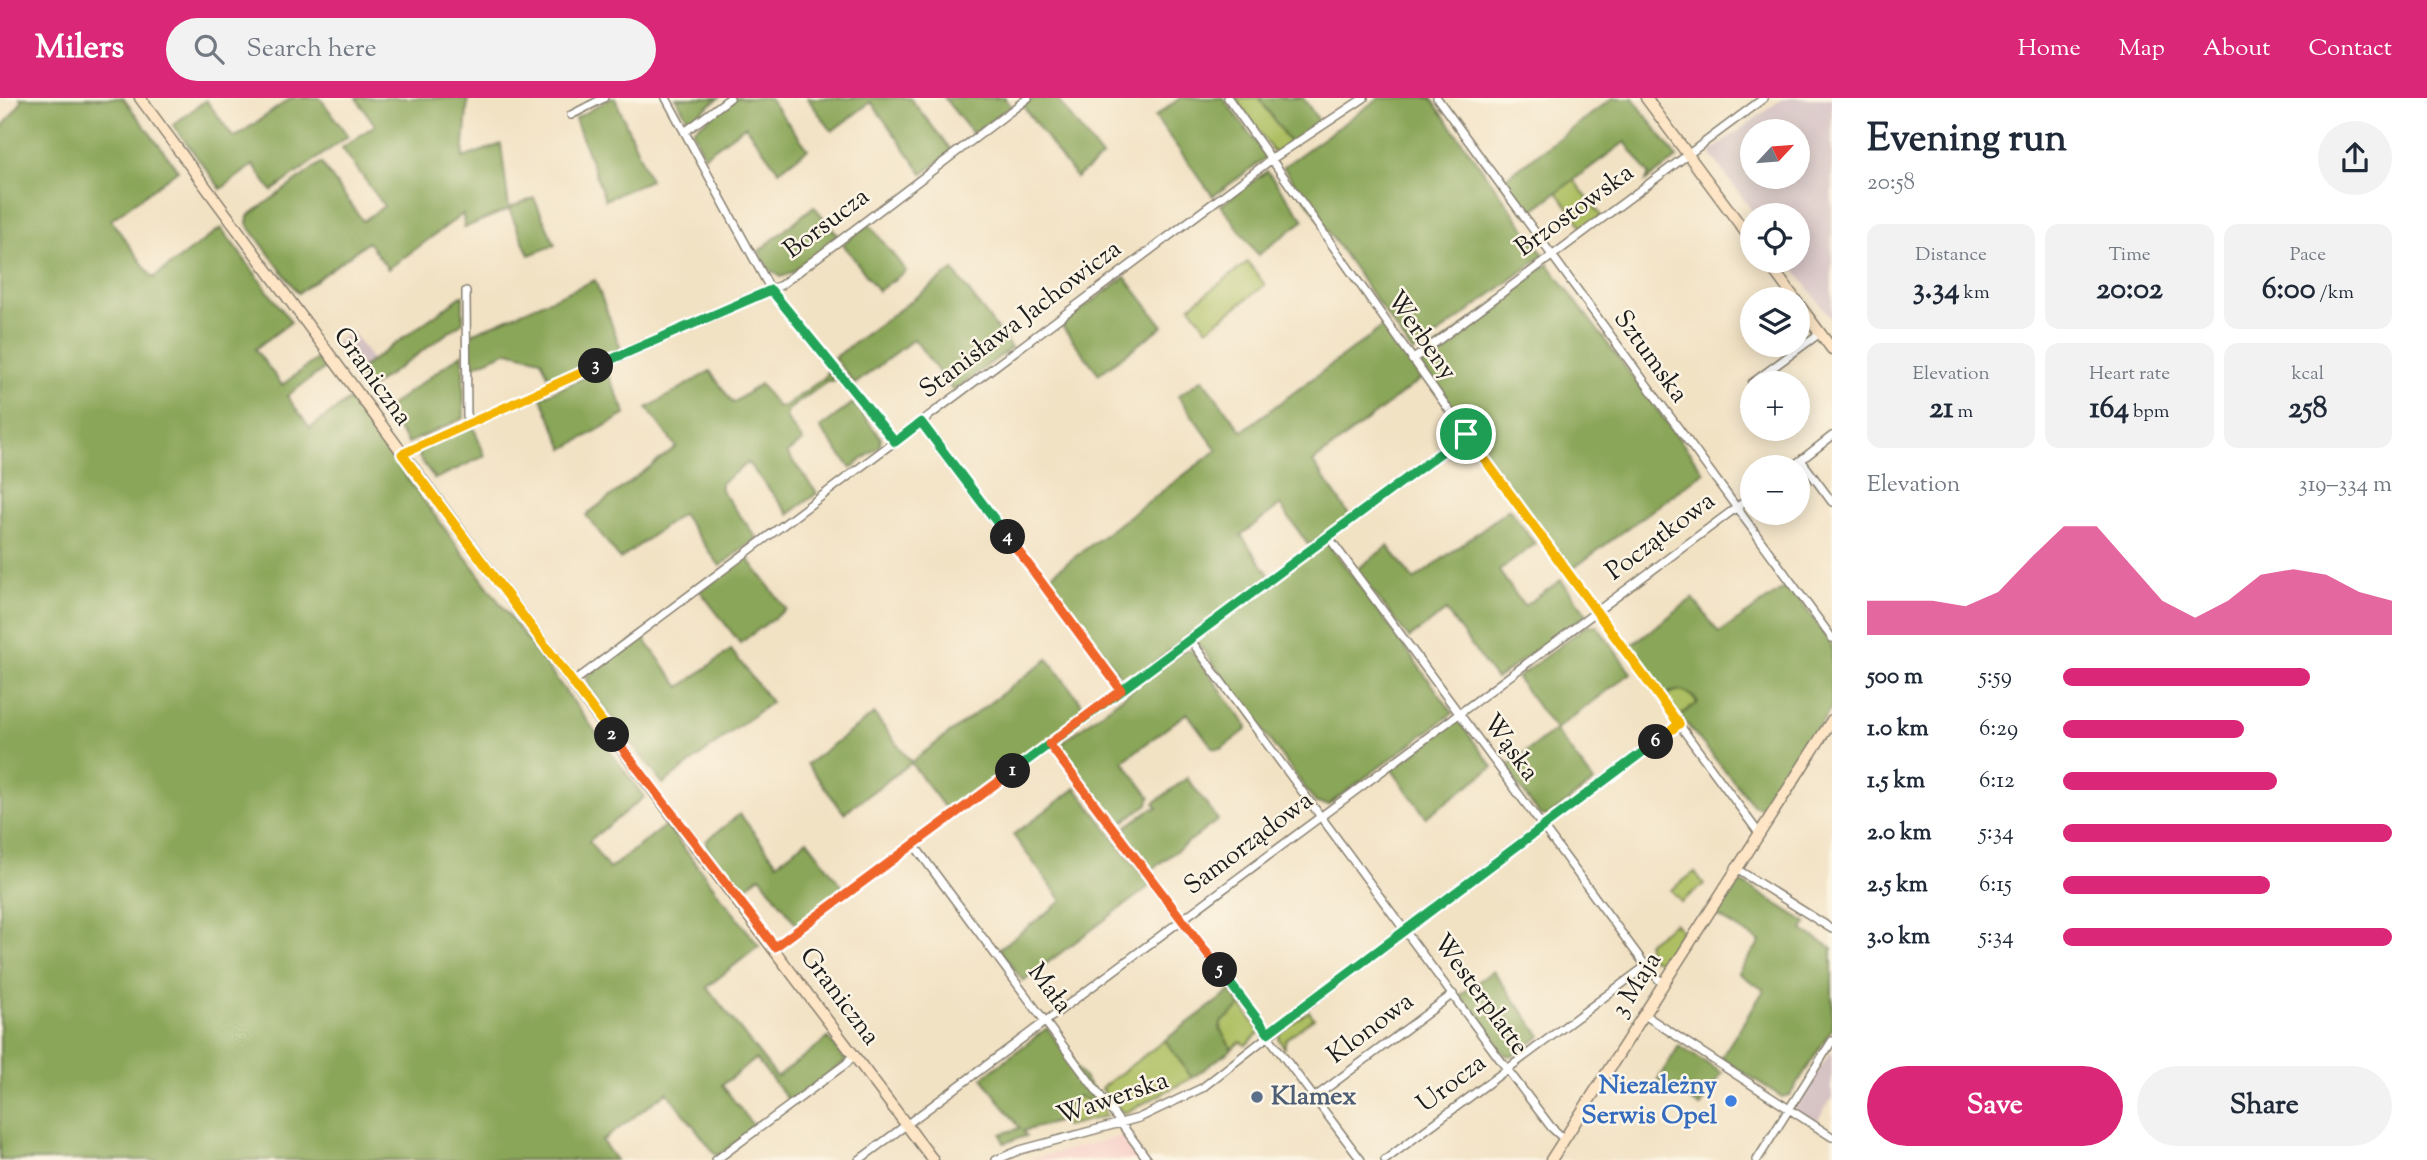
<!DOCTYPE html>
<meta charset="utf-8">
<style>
:root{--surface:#fff;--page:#f2f2f3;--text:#1f2937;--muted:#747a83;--accent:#db2777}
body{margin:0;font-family:"Sorts Mill Goudy",serif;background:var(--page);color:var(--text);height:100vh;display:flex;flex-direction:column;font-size:26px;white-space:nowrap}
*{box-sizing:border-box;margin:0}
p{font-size:23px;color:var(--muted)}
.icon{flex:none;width:38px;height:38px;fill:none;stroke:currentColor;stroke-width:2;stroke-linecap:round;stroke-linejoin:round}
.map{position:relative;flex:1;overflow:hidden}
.drawer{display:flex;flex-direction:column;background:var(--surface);width:595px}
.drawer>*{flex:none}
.needle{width:46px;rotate:64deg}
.fabs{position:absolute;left:1740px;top:21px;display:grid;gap:14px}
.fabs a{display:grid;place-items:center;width:70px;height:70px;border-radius:50%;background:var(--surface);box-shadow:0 4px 18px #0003;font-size:35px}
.pin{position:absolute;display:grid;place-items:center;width:60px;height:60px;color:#fff;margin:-30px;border:4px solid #fff;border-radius:50%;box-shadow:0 2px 7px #0007}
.km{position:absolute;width:35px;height:35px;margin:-18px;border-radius:50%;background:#222;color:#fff;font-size:19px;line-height:35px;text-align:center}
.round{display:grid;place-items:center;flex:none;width:74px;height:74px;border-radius:37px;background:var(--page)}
.head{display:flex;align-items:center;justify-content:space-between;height:119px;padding:0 35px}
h1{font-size:38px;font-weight:700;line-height:52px}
.figures{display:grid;grid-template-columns:repeat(3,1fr);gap:10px;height:119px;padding:7px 35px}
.figures div{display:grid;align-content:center;border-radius:14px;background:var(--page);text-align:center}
.figures b{font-size:30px;font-weight:700}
.figures small{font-size:19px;font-weight:400}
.figures p{font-size:19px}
.chart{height:196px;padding:14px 35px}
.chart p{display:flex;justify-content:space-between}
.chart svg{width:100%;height:126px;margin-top:7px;fill:var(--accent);opacity:.7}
.cta{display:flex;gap:14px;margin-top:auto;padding:14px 35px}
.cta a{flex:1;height:80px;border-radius:42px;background:var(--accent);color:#fff;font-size:28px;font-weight:700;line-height:80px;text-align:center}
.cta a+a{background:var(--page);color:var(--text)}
ul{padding:0 35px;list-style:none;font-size:23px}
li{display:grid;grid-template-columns:112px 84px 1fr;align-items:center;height:52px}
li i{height:18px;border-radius:9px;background:var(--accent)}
header{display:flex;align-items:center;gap:42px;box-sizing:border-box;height:98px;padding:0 35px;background:var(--accent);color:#fff}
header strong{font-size:33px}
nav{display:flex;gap:38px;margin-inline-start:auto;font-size:24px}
.search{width:490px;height:63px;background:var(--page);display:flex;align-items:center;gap:18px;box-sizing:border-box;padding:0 24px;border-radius:38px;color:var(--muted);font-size:26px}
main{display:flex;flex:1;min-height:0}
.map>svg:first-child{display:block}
.built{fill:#f7d0c9}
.industrial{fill:#d2bec1;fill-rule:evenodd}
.green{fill:#adbf62;stroke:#646e3f;stroke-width:2}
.forest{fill:#8aa658;stroke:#53613a;stroke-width:2}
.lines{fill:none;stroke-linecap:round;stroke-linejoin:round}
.street-casing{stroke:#877f70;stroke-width:10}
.secondary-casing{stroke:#877f70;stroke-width:13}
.street{stroke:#fff;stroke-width:7}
.secondary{stroke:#fde5c5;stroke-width:10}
.split-1-casing{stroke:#fff;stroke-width:14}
.split-2-casing{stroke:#fff;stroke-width:14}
.split-3-casing{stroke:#fff;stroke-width:14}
.split-4-casing{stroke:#fff;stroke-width:14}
.split-5-casing{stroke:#fff;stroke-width:14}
.split-6-casing{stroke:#fff;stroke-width:14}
.split-7-casing{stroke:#fff;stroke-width:14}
.split-1{stroke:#22a559;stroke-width:9}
.split-2{stroke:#f0652b;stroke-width:9}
.split-3{stroke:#f5b400;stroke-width:9}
.split-4{stroke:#22a559;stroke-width:9}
.split-5{stroke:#f0652b;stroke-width:9}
.split-6{stroke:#22a559;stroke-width:9}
.split-7{stroke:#f5b400;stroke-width:9}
.service-dot{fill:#5c6f8a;stroke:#fcf5e5;stroke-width:2.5}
.shop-dot{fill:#3f7fe0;stroke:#fcf5e5;stroke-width:2.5}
.labels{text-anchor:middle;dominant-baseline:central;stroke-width:5;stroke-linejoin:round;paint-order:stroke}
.street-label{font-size:26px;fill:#1c1c1c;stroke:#fcf5e5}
.shop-label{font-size:26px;font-weight:bold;fill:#366cbe;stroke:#fcf5e5;text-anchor:end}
.service-label{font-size:26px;font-weight:bold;fill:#4e5e75;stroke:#fcf5e5;text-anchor:start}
</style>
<header>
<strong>Milers</strong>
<div class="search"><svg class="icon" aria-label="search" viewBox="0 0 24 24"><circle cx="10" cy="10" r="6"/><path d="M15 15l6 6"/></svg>Search here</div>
<nav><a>Home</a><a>Map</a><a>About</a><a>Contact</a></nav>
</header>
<main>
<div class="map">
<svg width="1832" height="1062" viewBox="0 0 1832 1062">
<rect width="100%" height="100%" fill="#fcf5e5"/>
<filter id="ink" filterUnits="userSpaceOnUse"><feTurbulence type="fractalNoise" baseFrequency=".0143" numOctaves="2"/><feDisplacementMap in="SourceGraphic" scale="14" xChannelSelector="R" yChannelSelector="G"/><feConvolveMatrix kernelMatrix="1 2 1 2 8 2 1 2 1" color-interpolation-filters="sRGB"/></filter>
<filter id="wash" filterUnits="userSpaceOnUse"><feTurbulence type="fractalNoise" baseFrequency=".00686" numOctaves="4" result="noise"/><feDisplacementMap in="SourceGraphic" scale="28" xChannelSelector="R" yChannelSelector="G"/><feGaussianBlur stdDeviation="1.57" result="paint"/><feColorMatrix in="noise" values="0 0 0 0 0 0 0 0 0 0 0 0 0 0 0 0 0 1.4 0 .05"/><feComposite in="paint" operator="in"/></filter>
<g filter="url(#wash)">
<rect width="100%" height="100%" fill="#f2e2c4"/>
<path class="built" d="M1123,1038l18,24h-114z"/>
<path class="industrial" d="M1783,0h49v222l-44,-59h9v-46h-42l-44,-60v-4zM1752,33h45v46h-45z
M352,233l20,29 -16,12 -21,-29z
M1832,952v48l-16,25 -23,-14z"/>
<path class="green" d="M1235,0h24l31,45 -16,10z
M1573,81l28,37 -17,13 -27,-37z
M1248,164l17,23 -58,44 -17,-23z
M1679,592l9,3 10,10 -18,13 -15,-21z
M1695,774l9,12 -23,18 -10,-12z
M1674,825l8,8 -20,31 -11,-3 -4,-16z
M1240,906l20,28 -14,13 -6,-3 -8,7 -10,-14 -1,-12 17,-14z
M1309,913l5,7 -28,21 -2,9 -5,-9 1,-7z
M1165,942l27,38 -67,35 -8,-5 -16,-20z
M1079,998l20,2 7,18 -41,10 -6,-15z"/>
<path class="forest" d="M20,0h103l55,72 -67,50 42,58 68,-50 70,94 -36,27 27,36 36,-27 7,10 -38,28 23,32 39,-28 295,397 -55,44 20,28 57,-44 93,121 -52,41 70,90 51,-39 18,23 -56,41 -34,-43 -34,26 33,43 -38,28 -50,-64 -65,49 14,19h-616v-1030l22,-29z
M291,0h29l28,38 -76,55 -19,-26 -32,24 -48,-64 33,-25 28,38z
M356,0h112l-5,60 38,-14 8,64 25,-10 21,47 -26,10 -20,-46 -45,19 -1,-14 -75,55 -20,-27 -70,51 -51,-69 1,-8 73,-53 42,58 21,-15 -42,-58 33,-23z
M611,0h4l35,82 -45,20 -30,-81z
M676,0h43l-30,23z
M736,0h33l39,51 -29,22 -34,-45 -41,30 -11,-26z
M807,0h103l42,53 -29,23 -52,-72 -39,29z
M944,0h61l6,8 -38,28z
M1034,0h22l46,59 -26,21 -53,-72z
M1180,0h43l44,59 -54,39 -58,-79z
M1259,0h44l17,24 -30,21z
M1379,0h52l113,157 -131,98 -130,-186z
M1613,0h20l44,60 -31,23 3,-7 -24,-32 -99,73 -26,-33z
M1267,73l37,49 -46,35 -37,-50z
M814,108l25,31 -48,36 -10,4 -12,-8 -10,-18z
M869,126l37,47 -28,20 -35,-47z
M1548,166l156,208 -133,98 -154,-209z
M953,172l58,78 -58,43 -39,-52 -59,45 -21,-26z
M1125,179l38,49 -64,48 -38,-49z
M595,182l26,69 -71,31 -9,-21 -33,-8 -39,17v-33z
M463,197v27l-94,67 -13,-17z
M1385,227l36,54 -108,83 37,54 -41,30 -29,-41 -39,30 29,41 -144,107 -79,-105 170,-128 -39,-54 24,-17 40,52z
M463,255l1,65 -56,25 -24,-33z
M605,270l21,46 -62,35 -23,-52z
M710,273l23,32 27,-19 18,23 7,-1 40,-29 2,-6 8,10h-7l-40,29 -2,8 17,23 -16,12 30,40 -28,21 -41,-51 -27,20v7l36,48 -37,28 -38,-52 -62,45 -34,-44 90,-68 -29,-39z
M853,305l28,35 -1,8 -29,22 -31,-40z
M473,328l12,30 -50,23 -16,-22 1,-7z
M1509,411l26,35 -36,27 25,35 37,-26 26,34 -91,65 -50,-68 -37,27 -53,-68 32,-24 26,34z
M1326,442l127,173 -125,92 -12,-2 -122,-165z
M746,458l40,53 -46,34 -40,-52z
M1789,487l43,60v62l-68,102 -11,-4 -73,-89 18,-14c-10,-12 -20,-14 -33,-7l-36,-48 64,-49 26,35z
M1587,527l10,1 34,47 -76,57 39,52 -46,34 -8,-1 -35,-47 50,-38 -38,-52z
M641,537l39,52 51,-37 40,52 -108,82 -76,-99 1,-11z
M1185,552l7,1 55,75 -1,4 -25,19 -8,-1 -26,-35 -64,48 27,36 -2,7 -25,18 -8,-2 -53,-72 2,-7z
M1048,561l40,53 -137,104 -40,-53 -67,50 -37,-49 67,-50 37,48z
M1458,622l35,47 -67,50 -34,-47z
M1187,680l31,42 -66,49 -27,-35 2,-8 24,-17 7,-1 -4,-5z
M1076,690l74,98 -127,95 -24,-32 63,-48 -49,-66z
M740,716l37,49 30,-23 40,53 -47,36 -40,-53 -20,15 -35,-46 2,-5z
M1743,785l64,40 -4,7 29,18v81l-42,66 -8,2 -61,-39 43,-68 -26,-17 22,-31 -44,-27 20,-31z
M1493,873l48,65 -28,20 -8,-1 -45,-60z
M1231,893l9,13 -2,5 -17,14 -1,6 12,20 -40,29 -27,-38z
M1047,930l52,70 -9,4 -11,-6 -19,15 1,10 -38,10 3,5 -22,7 -3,-9 19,-6 -38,-50z
M1679,948l43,27 -22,34 -42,-28z"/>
</g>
<g filter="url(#ink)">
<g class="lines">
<defs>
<path id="street" d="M666,0l105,192 124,152
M1228,0l238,336 292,398
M1437,0l395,540
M571,17l33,-17
M686,33l44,-33
M466,193l1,132
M1412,262l352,-262
M1752,285l68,-50
M921,324l200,268
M402,356l379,-169 247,-187
M1801,362l31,42
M1792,369l40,-31
M1327,437l319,431 16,17
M1189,540l318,431 44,58 13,12
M572,585l700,-524 92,-61
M1049,646l312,416
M914,747l234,315
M1735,770l97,61
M775,849l691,-513
M1643,916l189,123
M1315,999l138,-103
M716,1062l131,-97 7,-10
M859,1062l893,-664
M996,1062l24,-10 119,-32 63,-30 213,-167 264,-197
M1385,1062l261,-194
M1757,1062l75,-119"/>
<path id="secondary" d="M140,0l448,606 345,456
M1646,0l106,143
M1767,163l28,38
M1797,204l35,47
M1551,1062l281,-440"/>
</defs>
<use href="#street" class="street-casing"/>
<use href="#secondary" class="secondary-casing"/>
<use href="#street" class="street"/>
<use href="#secondary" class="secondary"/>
</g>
</g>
<g class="lines" filter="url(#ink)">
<defs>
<path id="split-1" d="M1013,673l453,-337"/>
<path id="split-2" d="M612,637l163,212 238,-176"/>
<path id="split-3" d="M596,268l-194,88 210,281"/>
<path id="split-4" d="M596,268l175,-76 124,152 26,-20 87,115"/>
<path id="split-5" d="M1008,439l113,153 -72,54 171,226"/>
<path id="split-6" d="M1220,872l48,63 388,-291"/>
<path id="split-7" d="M1466,336l213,290 -23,18"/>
</defs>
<use href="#split-1" class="split-1-casing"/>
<use href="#split-2" class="split-2-casing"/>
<use href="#split-3" class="split-3-casing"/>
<use href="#split-4" class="split-4-casing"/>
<use href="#split-5" class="split-5-casing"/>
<use href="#split-6" class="split-6-casing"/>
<use href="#split-7" class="split-7-casing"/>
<use href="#split-1" class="split-1"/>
<use href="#split-2" class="split-2"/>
<use href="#split-3" class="split-3"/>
<use href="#split-4" class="split-4"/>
<use href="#split-5" class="split-5"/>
<use href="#split-6" class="split-6"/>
<use href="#split-7" class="split-7"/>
</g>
<circle class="service-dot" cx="1257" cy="999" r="7"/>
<circle class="shop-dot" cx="1731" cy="1003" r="7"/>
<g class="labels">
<g class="street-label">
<text transform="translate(1575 113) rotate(-36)">Brzostowska</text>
<text transform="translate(827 126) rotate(-37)">Borsucza</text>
<text transform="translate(1021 222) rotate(-37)">Stanisława Jachowicza</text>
<text transform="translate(1421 238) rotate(55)">Werbeny</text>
<text transform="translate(1650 259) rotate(54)">Sztumska</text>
<text transform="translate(372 279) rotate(54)">Graniczna</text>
<text transform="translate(1661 439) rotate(-37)">Początkowa</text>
<text transform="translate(1510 650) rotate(54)">Wąska</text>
<text transform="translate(1249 746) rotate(-37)">Samorządowa</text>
<text transform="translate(1637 887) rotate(-58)">3 Maja</text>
<text transform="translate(1049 891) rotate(53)">Mała</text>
<text transform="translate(1480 897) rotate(54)">Westerplatte</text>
<text transform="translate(839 899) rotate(53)">Graniczna</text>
<text transform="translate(1371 931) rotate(-37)">Klonowa</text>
<text transform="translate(1452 986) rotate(-37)">Urocza</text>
<text transform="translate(1113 1001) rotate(-19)">Wawerska</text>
</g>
<g class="shop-label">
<text x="1717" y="988">Niezależny<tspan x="1717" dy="30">Serwis Opel</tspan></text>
</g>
<g class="service-label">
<text x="1271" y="999">Klamex</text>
</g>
</g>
</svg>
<div class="fabs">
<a><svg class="needle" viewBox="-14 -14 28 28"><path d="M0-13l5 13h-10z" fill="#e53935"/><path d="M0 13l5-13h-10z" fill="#747a83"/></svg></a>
<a><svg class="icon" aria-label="locate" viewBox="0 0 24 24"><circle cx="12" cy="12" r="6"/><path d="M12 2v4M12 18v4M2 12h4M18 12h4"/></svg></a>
<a><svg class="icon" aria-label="layers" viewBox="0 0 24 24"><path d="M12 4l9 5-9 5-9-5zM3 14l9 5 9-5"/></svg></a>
<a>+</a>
<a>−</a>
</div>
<div class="pin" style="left:1466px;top:336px;background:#1e9e55"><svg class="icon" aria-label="arrive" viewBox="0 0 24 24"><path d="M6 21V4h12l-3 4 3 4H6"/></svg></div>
<b class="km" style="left:1013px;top:673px">1</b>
<b class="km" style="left:612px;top:637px">2</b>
<b class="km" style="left:596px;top:268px">3</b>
<b class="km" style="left:1008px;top:439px">4</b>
<b class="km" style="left:1220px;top:872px">5</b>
<b class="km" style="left:1656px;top:644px">6</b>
</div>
<section class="drawer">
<div class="head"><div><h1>Evening run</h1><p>20:58</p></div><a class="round"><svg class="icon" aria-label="share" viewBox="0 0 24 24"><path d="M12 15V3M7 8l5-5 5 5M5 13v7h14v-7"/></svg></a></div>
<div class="figures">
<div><p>Distance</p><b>3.34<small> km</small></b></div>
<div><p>Time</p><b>20:02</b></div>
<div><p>Pace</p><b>6:00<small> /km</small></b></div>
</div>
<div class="figures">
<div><p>Elevation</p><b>21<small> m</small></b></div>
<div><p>Heart rate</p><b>164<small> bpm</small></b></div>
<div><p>kcal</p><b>258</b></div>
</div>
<div class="chart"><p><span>Elevation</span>319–334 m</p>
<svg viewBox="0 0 160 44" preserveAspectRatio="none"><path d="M0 44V32L10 32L20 32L30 34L40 29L50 17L60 6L70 6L80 19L90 32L100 38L110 32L120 23L130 21L140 23L150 29L160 32V44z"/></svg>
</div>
<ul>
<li><b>500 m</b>5:59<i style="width:75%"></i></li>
<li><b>1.0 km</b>6:29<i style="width:55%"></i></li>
<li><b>1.5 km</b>6:12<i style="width:65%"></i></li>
<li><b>2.0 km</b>5:34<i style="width:100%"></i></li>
<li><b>2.5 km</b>6:15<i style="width:63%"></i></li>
<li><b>3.0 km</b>5:34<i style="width:100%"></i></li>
</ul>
<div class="cta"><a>Save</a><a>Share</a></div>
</section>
</main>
